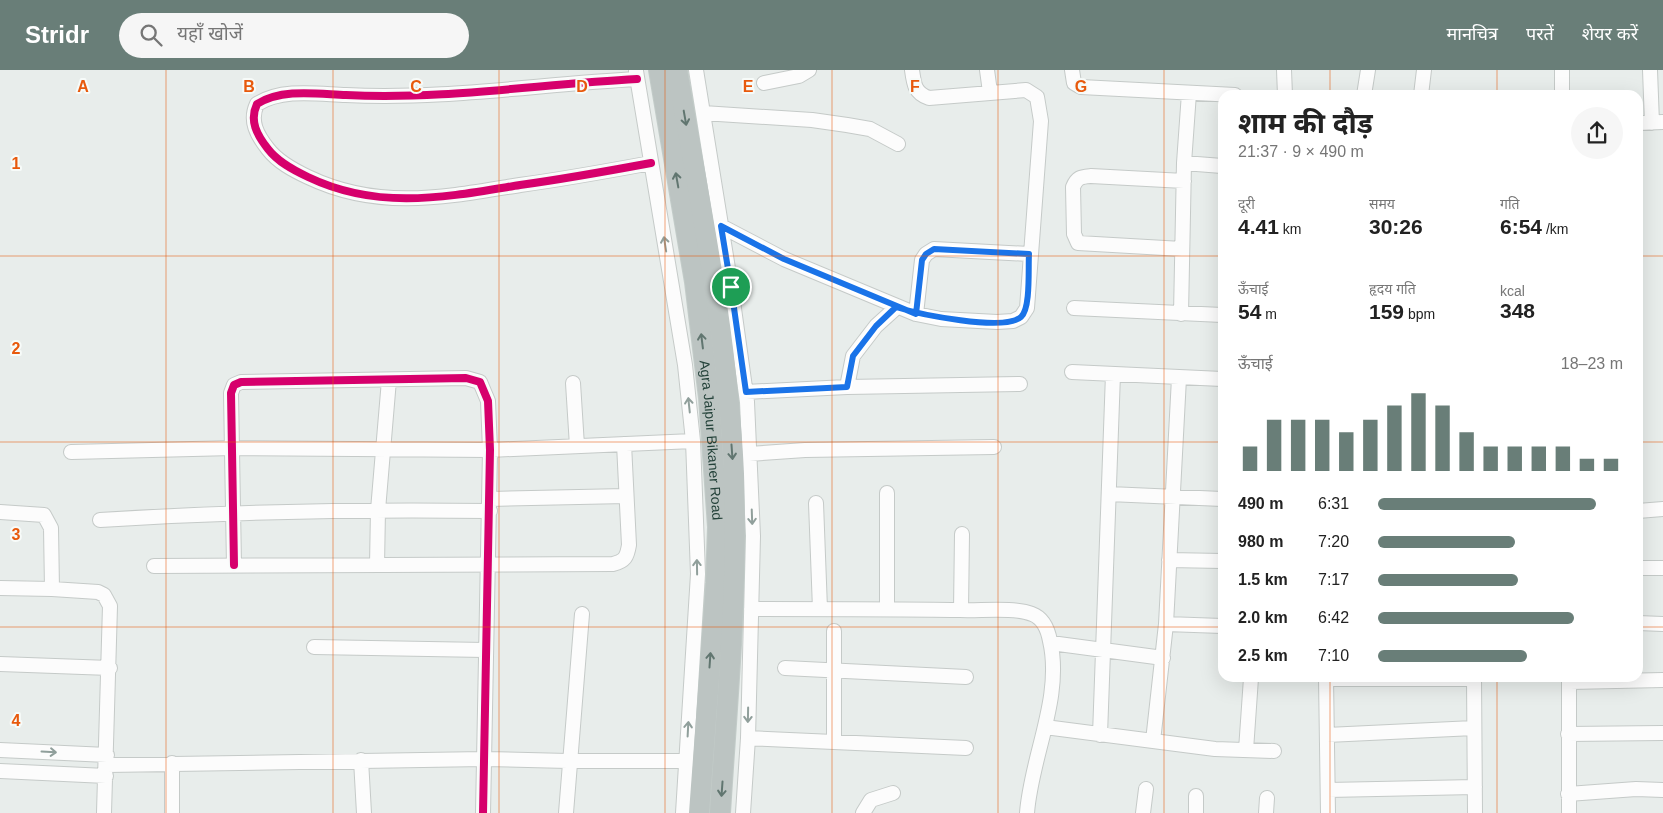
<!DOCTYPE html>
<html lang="hi">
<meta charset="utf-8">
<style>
:root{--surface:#fff;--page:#f6f6f6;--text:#222;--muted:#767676;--accent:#697e78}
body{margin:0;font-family:Arial,"Noto Sans Devanagari",sans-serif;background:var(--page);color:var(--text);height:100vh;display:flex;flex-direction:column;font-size:19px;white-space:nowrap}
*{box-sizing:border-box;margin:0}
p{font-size:16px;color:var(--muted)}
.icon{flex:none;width:28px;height:28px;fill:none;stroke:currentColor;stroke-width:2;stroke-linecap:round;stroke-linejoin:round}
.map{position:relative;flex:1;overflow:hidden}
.panel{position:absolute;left:1218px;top:20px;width:425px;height:592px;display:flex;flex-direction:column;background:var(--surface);border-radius:15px;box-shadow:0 5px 20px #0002}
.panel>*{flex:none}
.pin{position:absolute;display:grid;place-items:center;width:42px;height:42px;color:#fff;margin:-21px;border:2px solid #fff;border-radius:50%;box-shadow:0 1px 5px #0007}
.round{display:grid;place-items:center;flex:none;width:52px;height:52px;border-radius:26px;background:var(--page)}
.head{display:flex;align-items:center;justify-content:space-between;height:85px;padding:0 20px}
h1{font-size:28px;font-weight:700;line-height:38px}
.metrics{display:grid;grid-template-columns:repeat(3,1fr);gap:8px;height:85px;padding:5px 20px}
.metrics div{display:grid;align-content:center}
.metrics b{font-size:21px;font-weight:700}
.metrics small{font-size:14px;font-weight:400}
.metrics p{font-size:14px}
.chart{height:140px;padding:10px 20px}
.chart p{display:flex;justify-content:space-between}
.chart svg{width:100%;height:90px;margin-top:5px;stroke:var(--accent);stroke-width:6}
ul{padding:0 20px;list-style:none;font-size:16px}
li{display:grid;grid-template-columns:80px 60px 1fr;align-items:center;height:38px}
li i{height:12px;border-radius:6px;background:var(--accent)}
header{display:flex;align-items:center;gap:30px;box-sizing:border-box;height:70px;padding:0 25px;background:var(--accent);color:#fff}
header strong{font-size:24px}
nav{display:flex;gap:28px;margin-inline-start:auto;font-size:18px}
.search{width:350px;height:45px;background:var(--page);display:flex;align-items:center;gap:12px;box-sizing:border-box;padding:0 18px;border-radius:28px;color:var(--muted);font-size:19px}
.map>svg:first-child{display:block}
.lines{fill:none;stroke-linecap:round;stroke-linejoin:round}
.minor-casing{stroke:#c5cac8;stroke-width:16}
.highway-casing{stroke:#c3ccc9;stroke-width:22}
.minor{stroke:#fcfcfc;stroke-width:14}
.highway{stroke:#bcc4c2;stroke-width:20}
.cycleway-casing{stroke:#f7fbf9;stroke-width:11}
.cycleway{stroke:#d6006c;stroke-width:8}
.oneway{stroke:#617670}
.oneway2{stroke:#909f9b}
.route-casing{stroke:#fff;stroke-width:10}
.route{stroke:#1a73e8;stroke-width:6}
.grid{fill:none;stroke:#e8590c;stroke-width:1;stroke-opacity:0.55}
.labels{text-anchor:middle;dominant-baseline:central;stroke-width:4;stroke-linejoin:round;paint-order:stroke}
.street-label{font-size:14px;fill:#24423a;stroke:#f7fbf9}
.grid-label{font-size:16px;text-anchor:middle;font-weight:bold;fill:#e8590c;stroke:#f7fbf9;stroke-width:4;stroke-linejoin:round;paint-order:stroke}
</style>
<header>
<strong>Stridr</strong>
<div class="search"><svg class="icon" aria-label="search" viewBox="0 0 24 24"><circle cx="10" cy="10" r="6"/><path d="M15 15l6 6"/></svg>यहाँ खोजें</div>
<nav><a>मानचित्र</a><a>परतें</a><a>शेयर करें</a></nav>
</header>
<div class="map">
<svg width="1663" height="743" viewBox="0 0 1663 743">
<rect width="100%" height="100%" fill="#e8edeb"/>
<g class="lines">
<defs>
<path id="minor" d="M696,0l35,217 16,115 6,134 -5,202 -5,75
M987,0l3,22
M1072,0l2,13 7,4 154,8
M1284,0l1,25
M1562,0v25
M1650,0l2,53
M636,1l49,294 8,76 5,133 -15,239
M637,9c-97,5 -193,21 -291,16 -28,-1 -64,-7 -89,9 -8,17 0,31 11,45 10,13 25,21 40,28 71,34 138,20 212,8 44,-6 88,-14 131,-22
M764,13l35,-7 10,-6
M1364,25l4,-25
M1421,25l3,-25
M703,43l109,7 35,5 23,4 28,15
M1638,53l25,-1
M1184,93l38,3
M721,156l63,33 132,55 25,5 56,3 16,-1 8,-4 6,-9 14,-187 -4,-24 -11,-7 -97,8c-14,-5 -15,-13 -17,-28
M1182,179l-104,-6 -4,-9 -1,-47c4,-10 8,-10 18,-11l93,5
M1074,238l148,7
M916,244l6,-54 4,-6 8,-5 95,5
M1181,244l3,-151 5,-70
M1072,302l150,7
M573,313l4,63
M847,317l6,-31 23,-30 21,-19
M746,322l101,-5 173,-3
M71,382l162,-4 257,2 203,-9
M749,384l56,-4 189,-3
M887,423v116
M1109,424l113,5
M490,429l136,-3
M816,433l4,106
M1638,441l25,-2
M0,442l44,3 7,13 1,61 46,3 6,3 6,11 -6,207
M100,450c130,-8 259,-11 390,-9
M1169,490l53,1
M234,495l-3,-172 3,-8 7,-3 225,-4 14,4 8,19 2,49 -7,363
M377,495l1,-55 11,-130
M154,496l459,-2c12,-3 14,-7 16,-19l-5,-101
M1638,498h25
M0,518l52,1
M751,539c70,0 139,0 209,1 20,1 54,-3 72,4 11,4 16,16 18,27 13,56 -19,116 -23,172
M961,540l1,-76
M1638,553l25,1
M1166,554l56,2
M1051,573l112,15
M314,577l171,3
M0,594l110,4
M785,598l181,9
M1326,608l2,135
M1474,608l1,135
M1326,609h148
M1570,612l93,-2
M1045,657l170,22 59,2
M1568,664l95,-1
M1100,665l13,-361
M1327,665l147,-7
M748,668l218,10
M1153,671l13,-117 13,-246
M834,672v-111
M0,680l107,5
M1246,680l5,-72
M361,690l3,53
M172,693v50
M107,695l377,-6 84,2h118
M0,701l106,5
M1328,720l147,-3
M1568,724l68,-5 27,1
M1196,726v17
M566,743l16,-199
M863,743l8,-13 22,-7
M1143,743l3,-24
M1266,743l1,-15
M1569,743v-135"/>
<g id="highway">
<path id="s1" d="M659,0l36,212 14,116 9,129 -2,56 -17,230"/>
<path d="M677,0c23,133 51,268 57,404 4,113 -7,226 -14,339"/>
</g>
</defs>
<use href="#minor" class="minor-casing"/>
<use href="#highway" class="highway-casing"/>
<use href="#minor" class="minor"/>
<use href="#highway" class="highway"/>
<defs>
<path id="cycleway" d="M637,9c-97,5 -193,21 -291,16 -28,-1 -64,-7 -89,9 -8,17 0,31 11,45 10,13 25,21 40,28 71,34 138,20 212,8 44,-6 88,-14 131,-22
M234,495l-3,-172 3,-8 7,-3 225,-4 14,4 8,19 2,49 -7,363"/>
</defs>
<use href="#cycleway" class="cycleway-casing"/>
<use href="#cycleway" class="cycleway"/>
</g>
<defs><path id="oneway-shaft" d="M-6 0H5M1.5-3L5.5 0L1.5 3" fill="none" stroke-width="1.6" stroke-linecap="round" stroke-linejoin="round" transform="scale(1.25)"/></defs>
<g class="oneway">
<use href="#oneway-shaft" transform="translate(685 48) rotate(80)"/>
<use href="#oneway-shaft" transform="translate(677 110) rotate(-100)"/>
<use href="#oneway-shaft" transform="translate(702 271) rotate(-97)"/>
<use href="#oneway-shaft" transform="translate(732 382) rotate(86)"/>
<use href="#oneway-shaft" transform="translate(710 590) rotate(-86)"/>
<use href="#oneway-shaft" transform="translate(722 719) rotate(94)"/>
</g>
<g class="oneway2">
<use href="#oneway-shaft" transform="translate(665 174) rotate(-99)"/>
<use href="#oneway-shaft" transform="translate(689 335) rotate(-96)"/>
<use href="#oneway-shaft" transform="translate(752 447) rotate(88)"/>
<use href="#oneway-shaft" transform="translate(697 497) rotate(-91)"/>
<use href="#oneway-shaft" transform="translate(748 645) rotate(91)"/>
<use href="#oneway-shaft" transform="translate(688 659) rotate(-87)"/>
<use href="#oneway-shaft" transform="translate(49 682) rotate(3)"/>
</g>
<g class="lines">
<defs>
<path id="route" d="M731,217l15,105 101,-5 6,-31 23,-30 20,-19c22,7 108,25 125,10 10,-9 7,-49 8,-63l-95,-5 -8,5 -4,6 -6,54 -132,-55 -63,-33 10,61"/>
</defs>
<use href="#route" class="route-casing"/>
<use href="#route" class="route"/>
</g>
<path class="grid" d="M166,0v743M333,0v743M499,0v743M665,0v743M832,0v743M998,0v743M1164,0v743M1330,0v25M1497,0v25M0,186h1222M1638,186h25M0,372h1222M1638,372h25M0,557h1222M1638,557h25M1330,608v135M1497,608v135"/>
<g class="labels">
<g class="street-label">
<text stroke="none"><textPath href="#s1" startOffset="374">Agra Jaipur Bikaner Road</textPath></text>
</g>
</g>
<g class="grid-label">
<text x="83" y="22">A</text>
<text x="249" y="22">B</text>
<text x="416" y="22">C</text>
<text x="582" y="22">D</text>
<text x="748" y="22">E</text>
<text x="915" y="22">F</text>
<text x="1081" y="22">G</text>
<text x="16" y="99">1</text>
<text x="16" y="284">2</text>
<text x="16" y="470">3</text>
<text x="16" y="656">4</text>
</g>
</svg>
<div class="pin" style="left:731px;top:217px;background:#1e9e55"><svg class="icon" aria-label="arrive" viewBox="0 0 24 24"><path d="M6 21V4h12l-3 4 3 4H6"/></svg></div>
<section class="panel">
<div class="head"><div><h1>शाम की दौड़</h1><p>21:37 · 9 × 490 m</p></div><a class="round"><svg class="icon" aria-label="share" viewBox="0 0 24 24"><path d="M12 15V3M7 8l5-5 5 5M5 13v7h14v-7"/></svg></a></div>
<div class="metrics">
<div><p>दूरी</p><b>4.41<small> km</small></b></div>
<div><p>समय</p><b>30:26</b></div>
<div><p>गति</p><b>6:54<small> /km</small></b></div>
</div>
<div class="metrics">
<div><p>ऊँचाई</p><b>54<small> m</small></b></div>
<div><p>हृदय गति</p><b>159<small> bpm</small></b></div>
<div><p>kcal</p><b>348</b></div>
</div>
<div class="chart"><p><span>ऊँचाई</span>18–23 m</p>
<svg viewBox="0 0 160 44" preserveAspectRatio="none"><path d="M5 44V32M15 44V19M25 44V19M35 44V19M45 44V25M55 44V19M65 44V12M75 44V6M85 44V12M95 44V25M105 44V32M115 44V32M125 44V32M135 44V32M145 44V38M155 44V38"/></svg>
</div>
<ul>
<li><b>490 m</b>6:31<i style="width:89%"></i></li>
<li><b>980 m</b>7:20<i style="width:56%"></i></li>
<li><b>1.5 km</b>7:17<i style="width:57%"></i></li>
<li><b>2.0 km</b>6:42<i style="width:80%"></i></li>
<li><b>2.5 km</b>7:10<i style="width:61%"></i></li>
</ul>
</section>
</div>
